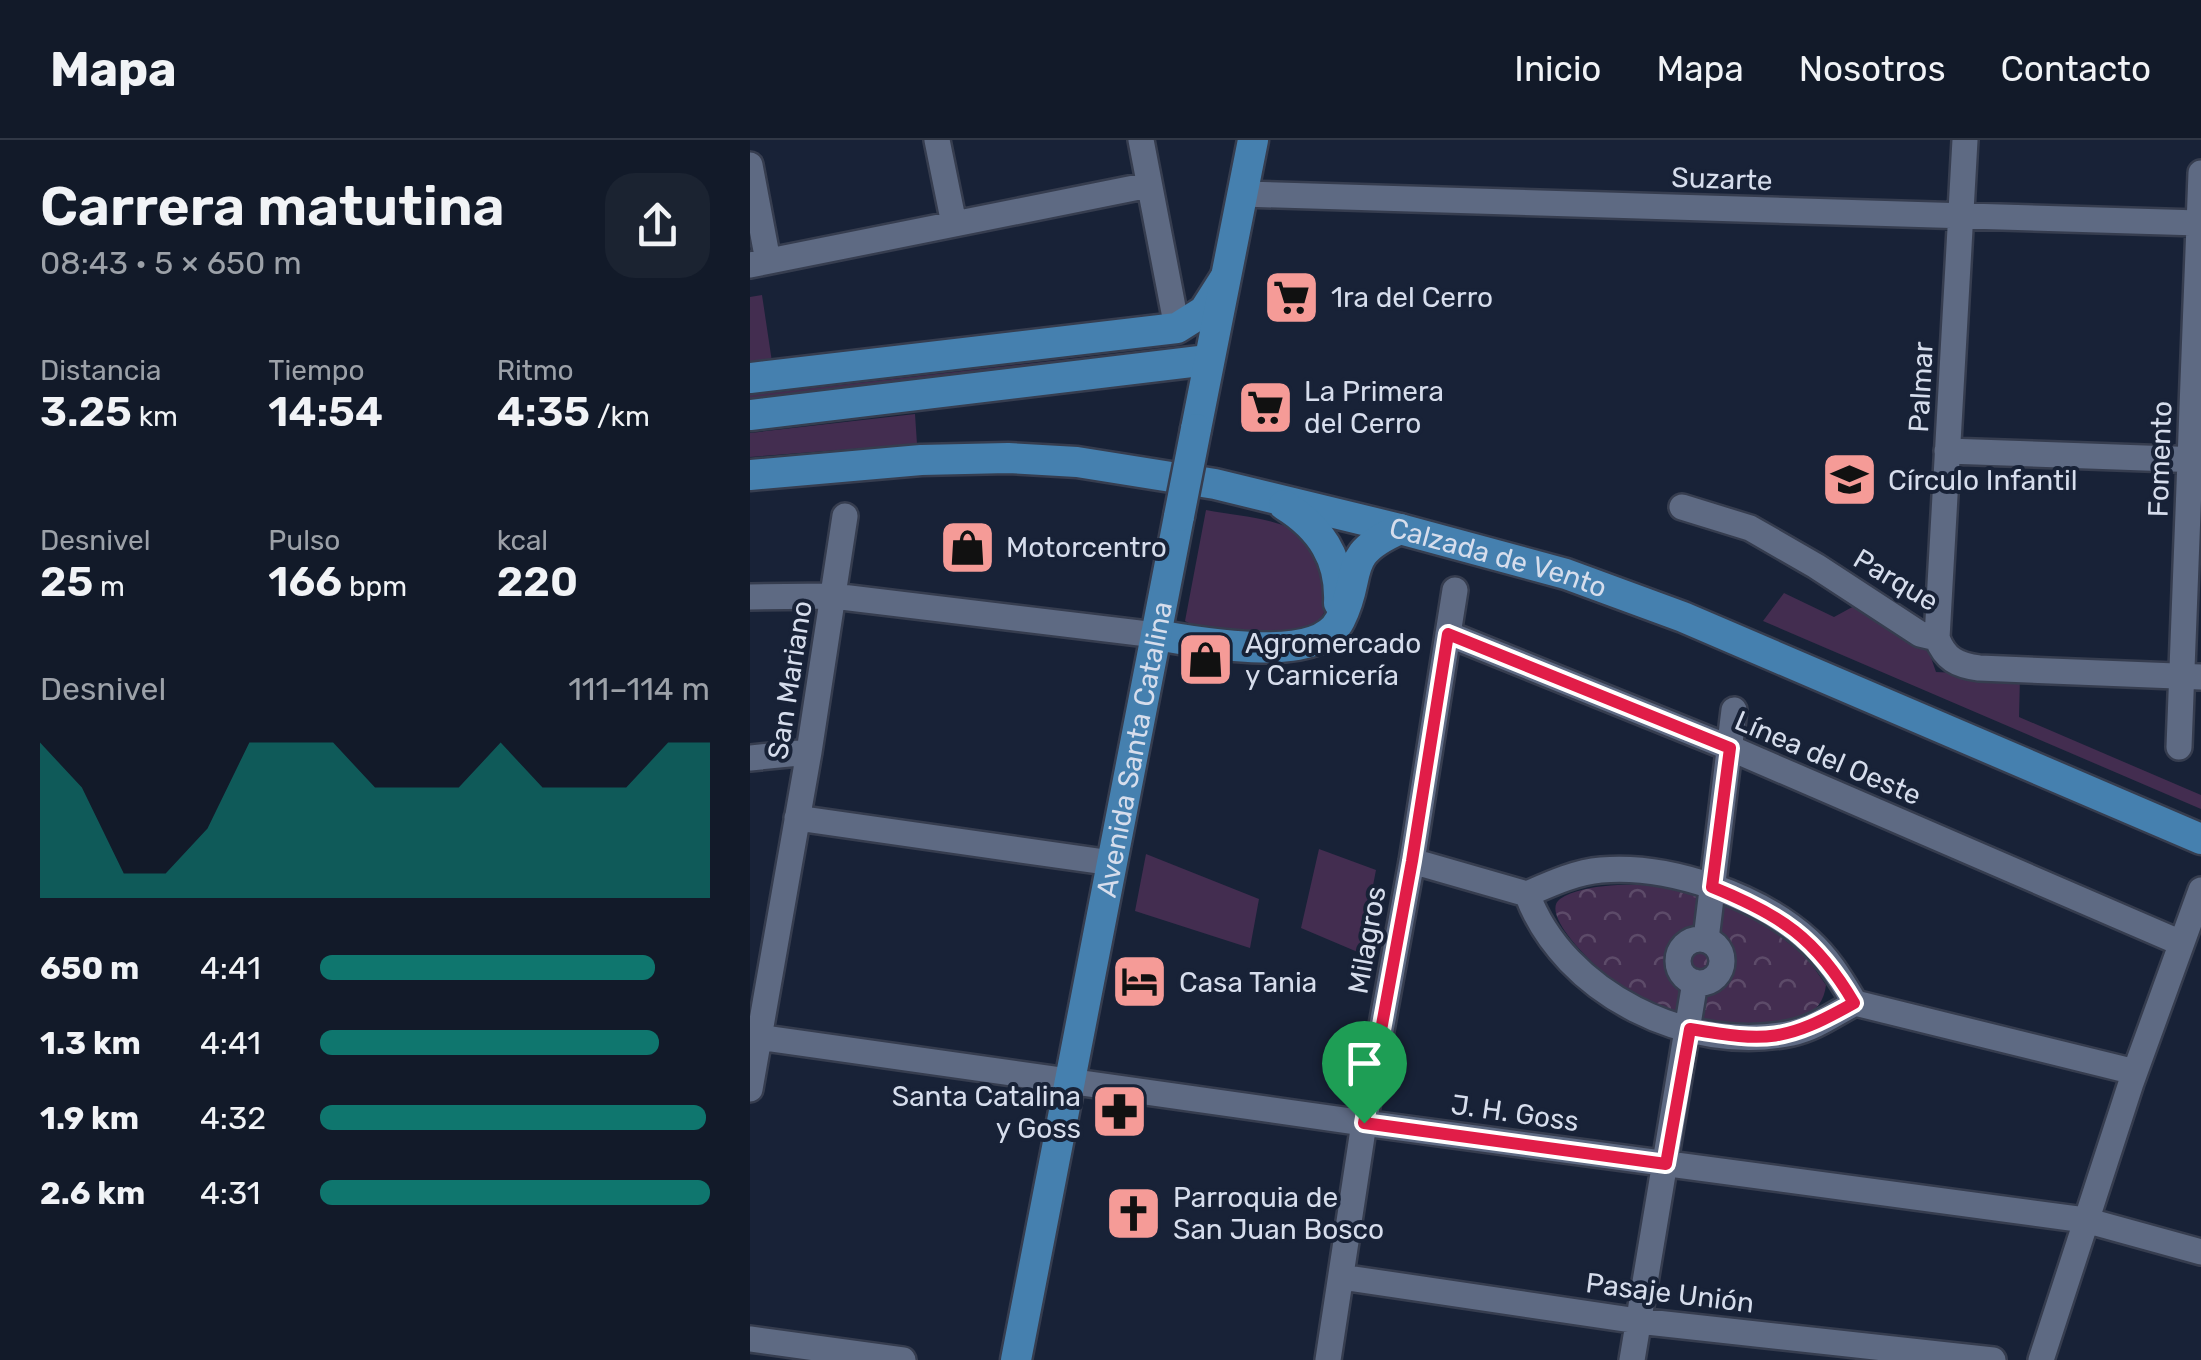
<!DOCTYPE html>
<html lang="es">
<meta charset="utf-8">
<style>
:root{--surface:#121a29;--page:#1b2331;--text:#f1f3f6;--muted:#9ca1a8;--line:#313846;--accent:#0f766e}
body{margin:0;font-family:Rubik,sans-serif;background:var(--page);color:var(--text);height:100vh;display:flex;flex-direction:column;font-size:38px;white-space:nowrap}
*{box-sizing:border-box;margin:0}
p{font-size:32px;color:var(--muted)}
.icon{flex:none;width:55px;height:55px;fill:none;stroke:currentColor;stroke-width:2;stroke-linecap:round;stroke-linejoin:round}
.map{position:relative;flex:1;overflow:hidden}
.side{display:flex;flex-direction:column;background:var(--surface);width:750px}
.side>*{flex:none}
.pin{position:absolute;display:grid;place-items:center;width:85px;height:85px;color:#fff;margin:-102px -42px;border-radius:50% 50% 50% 0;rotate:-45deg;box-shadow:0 0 10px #0007}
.pin .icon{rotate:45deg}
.round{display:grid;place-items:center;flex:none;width:105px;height:105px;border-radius:30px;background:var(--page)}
.overview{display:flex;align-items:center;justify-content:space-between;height:170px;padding:0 40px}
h1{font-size:55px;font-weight:600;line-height:75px}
.metrics{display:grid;grid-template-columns:repeat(3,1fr);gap:15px;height:170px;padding:10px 40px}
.metrics div{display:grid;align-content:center}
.metrics b{font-size:42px;font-weight:600}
.metrics small{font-size:28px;font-weight:400}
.metrics p{font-size:28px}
.chart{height:280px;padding:20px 40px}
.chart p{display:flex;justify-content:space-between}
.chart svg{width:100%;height:180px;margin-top:10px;fill:var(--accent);opacity:.7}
ul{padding:0 40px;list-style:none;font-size:32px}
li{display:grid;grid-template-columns:160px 120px 1fr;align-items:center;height:75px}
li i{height:25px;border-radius:12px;background:var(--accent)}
header{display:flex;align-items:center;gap:60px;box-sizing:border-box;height:140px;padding:0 50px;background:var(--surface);border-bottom:2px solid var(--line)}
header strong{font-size:48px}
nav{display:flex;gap:55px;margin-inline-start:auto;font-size:35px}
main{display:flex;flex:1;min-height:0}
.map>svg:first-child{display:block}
.green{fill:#432d50}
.park{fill:url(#park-crowns)}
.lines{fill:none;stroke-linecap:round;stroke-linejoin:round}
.minor-casing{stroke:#363d4f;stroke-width:30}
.major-casing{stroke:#363d4f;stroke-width:35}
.minor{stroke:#5e6a83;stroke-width:25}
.major{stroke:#4580af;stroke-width:30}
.major-bridge-casing{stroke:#363d4f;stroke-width:35;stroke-linecap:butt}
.major-bridge{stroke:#4580af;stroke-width:30}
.route-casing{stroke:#fff;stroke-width:20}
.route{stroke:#e11d48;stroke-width:12}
.labels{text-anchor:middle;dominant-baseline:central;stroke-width:8;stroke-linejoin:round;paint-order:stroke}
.street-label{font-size:28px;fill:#d6ddec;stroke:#182237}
.poi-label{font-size:28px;fill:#d6ddec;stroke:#182237;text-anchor:start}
</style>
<header>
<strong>Mapa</strong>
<nav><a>Inicio</a><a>Mapa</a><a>Nosotros</a><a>Contacto</a></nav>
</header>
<main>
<section class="side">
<div class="overview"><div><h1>Carrera matutina</h1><p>08:43 · 5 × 650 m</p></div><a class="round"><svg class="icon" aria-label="share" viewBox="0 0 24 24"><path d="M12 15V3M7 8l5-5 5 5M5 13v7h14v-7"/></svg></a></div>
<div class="metrics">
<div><p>Distancia</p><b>3.25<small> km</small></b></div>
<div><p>Tiempo</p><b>14:54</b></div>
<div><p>Ritmo</p><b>4:35<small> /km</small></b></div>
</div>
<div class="metrics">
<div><p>Desnivel</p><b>25<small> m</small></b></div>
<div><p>Pulso</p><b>166<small> bpm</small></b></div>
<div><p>kcal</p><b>220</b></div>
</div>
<div class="chart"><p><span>Desnivel</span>111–114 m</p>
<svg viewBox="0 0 160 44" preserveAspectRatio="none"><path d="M0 44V6L10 17L20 38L30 38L40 27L50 6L60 6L70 6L80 17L90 17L100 17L110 6L120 17L130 17L140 17L150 6L160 6V44z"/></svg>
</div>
<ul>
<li><b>650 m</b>4:41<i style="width:86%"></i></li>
<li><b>1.3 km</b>4:41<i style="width:87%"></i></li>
<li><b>1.9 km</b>4:32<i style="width:99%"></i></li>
<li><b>2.6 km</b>4:31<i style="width:100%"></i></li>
</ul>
</section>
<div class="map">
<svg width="1451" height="1220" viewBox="0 0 1451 1220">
<defs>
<pattern id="park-crowns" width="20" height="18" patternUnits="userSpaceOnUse" patternTransform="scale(2.5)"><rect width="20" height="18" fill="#432d50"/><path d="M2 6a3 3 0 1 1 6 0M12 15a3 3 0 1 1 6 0" fill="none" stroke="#5d4b69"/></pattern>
</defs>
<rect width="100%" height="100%" fill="#182237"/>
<path class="green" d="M12,155l10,67 -22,3v-68z
M373,213l20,3 -393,49v-10z
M165,274l2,30 -167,13v-24z
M456,370c27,5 58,7 84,18 19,8 26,22 31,41 1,9 7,22 6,31 -3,54 -112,39 -142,21z
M1034,453l50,24 22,-12 72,44 8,23 84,4 -1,41 182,78v14l-438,-188z
M569,709l57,21 -16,83 -59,-25z
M396,714l113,45 -9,49 -115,-37z"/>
<path class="park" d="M915,744l84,27 58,47 19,27c-8,69 -141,37 -182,19 -18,-8 -110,-86 -84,-105 25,-17 75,-14 105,-15z"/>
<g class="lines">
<defs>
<path id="minor" d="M187,0l17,84
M391,0l36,188
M1215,0l-28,498c8,21 20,27 42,30l222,9
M0,25l18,96
M493,54l956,29
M0,125l399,-80
M1197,311l254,9
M932,367l68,21 66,38 104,68 17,4
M0,457l83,-1 323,39
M698,494l282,114 451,195
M1429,607l22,-574
M0,618l59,-6
M47,678l315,45
M662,721l115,33c37,100 163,161 265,139 23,-5 42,-19 63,-30l280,69
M777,754c23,-10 49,-22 74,-24 67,-6 158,25 208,71 20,18 32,39 46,62
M928 821a22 22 0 1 1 44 0a22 22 0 1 1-44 0Z
M956,799l28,-229
M8,897l606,86 721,97 116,32
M0,949l59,-337 36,-236
M591,1137l297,44 355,39
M0,1199l153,21
M578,1220l36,-237 48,-262 43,-271
M882,1220l63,-378
M1291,1220l90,-277 70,-193"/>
<g id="major">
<path d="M0,238l427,-50 27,-17 21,-33"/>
<path d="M0,275l458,-55"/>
<path d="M446,289l57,-289"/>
<path id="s1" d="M0,335l171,-15 87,-2 69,4 138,22 185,45 166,45 117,43 518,222"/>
<path d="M534,365c37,23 57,54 55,98"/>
<path d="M406,495c41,7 161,31 184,-15 24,-47 -1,-64 60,-91"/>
<path id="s2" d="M266,1220l163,-844"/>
</g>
</defs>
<use href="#minor" class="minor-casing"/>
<use href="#major" class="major-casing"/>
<use href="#minor" class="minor"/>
<use href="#major" class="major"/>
<defs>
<path id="major-bridge" d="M429,376l17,-87"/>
</defs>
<use href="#major-bridge" class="major-bridge-casing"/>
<use href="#major-bridge" class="major-bridge"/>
</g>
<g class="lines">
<defs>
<path id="route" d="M698,494l282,114 -18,139c69,28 104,51 142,116 -69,39 -86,39 -164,26l-24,135 -302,-41 48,-262z"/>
</defs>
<use href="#route" class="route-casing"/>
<use href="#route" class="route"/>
</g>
<defs>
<symbol id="supermarket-square" viewBox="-11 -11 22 22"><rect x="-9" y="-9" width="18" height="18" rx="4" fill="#f59b97" stroke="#182237"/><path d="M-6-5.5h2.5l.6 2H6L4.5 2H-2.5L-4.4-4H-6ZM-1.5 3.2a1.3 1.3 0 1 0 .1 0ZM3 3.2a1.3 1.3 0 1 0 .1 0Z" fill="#111"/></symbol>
<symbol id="school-square" viewBox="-11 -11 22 22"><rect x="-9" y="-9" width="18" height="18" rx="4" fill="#f59b97" stroke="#182237"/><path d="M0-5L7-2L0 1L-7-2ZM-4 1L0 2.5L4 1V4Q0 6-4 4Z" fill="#111"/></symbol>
<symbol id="shop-square" viewBox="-11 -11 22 22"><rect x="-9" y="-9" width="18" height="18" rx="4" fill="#f59b97" stroke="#182237"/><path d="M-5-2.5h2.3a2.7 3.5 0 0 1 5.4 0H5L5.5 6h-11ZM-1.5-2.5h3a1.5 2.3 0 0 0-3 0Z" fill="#111"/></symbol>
<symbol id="hotel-square" viewBox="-11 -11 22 22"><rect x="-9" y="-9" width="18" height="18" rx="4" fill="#f59b97" stroke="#182237"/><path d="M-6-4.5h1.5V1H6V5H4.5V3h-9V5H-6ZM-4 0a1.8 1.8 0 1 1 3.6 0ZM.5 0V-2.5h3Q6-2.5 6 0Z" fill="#111"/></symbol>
<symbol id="pharmacy-square" viewBox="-11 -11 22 22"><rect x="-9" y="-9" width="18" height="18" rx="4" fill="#f59b97" stroke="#182237"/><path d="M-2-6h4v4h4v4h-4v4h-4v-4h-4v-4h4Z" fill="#111"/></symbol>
<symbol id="church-square" viewBox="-11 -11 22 22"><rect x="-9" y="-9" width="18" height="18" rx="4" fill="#f59b97" stroke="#182237"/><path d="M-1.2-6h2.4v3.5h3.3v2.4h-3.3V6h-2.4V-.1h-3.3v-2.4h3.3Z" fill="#111"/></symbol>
</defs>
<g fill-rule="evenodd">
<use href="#supermarket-square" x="510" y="126" width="63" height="63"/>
<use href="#supermarket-square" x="484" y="236" width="63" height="63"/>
<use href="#school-square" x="1068" y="308" width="63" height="63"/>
<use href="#shop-square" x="186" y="376" width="63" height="63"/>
<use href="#shop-square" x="424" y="488" width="63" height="63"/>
<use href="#hotel-square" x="358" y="810" width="63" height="63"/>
<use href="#pharmacy-square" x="338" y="940" width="63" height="63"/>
<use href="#church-square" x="352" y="1042" width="63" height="63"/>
</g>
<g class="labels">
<g class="street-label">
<text transform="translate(972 39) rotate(2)">Suzarte</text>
<text transform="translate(1171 247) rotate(-87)">Palmar</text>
<text transform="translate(1410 319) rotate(-88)">Fomento</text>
<text stroke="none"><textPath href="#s1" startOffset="760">Calzada de Vento</textPath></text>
<text transform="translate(1146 440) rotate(31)">Parque</text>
<text transform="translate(40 540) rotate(-81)">San Mariano</text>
<text stroke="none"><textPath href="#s2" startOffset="622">Avenida Santa Catalina</textPath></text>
<text transform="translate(1078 618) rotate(23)">Línea del Oeste</text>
<text transform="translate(617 800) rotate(-80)">Milagros</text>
<text transform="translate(765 973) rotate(8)">J. H. Goss</text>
<text transform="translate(920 1153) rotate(7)">Pasaje Unión</text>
</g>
<g class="poi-label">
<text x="581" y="157">1ra del Cerro</text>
<text x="554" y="251">La Primera<tspan x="554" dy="32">del Cerro</tspan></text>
<text x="1138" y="340">Círculo Infantil</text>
<text x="256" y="407">Motorcentro</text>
<text x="495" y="503">Agromercado<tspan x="495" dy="32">y Carnicería</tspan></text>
<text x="429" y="842">Casa Tania</text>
<text x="331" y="956" text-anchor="end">Santa Catalina<tspan x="331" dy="32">y Goss</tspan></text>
<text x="423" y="1057">Parroquia de<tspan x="423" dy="32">San Juan Bosco</tspan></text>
</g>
</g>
</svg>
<div class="pin" style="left:614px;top:983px;background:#1e9e55"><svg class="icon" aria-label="arrive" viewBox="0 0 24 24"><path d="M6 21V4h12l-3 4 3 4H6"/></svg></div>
</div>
</main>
